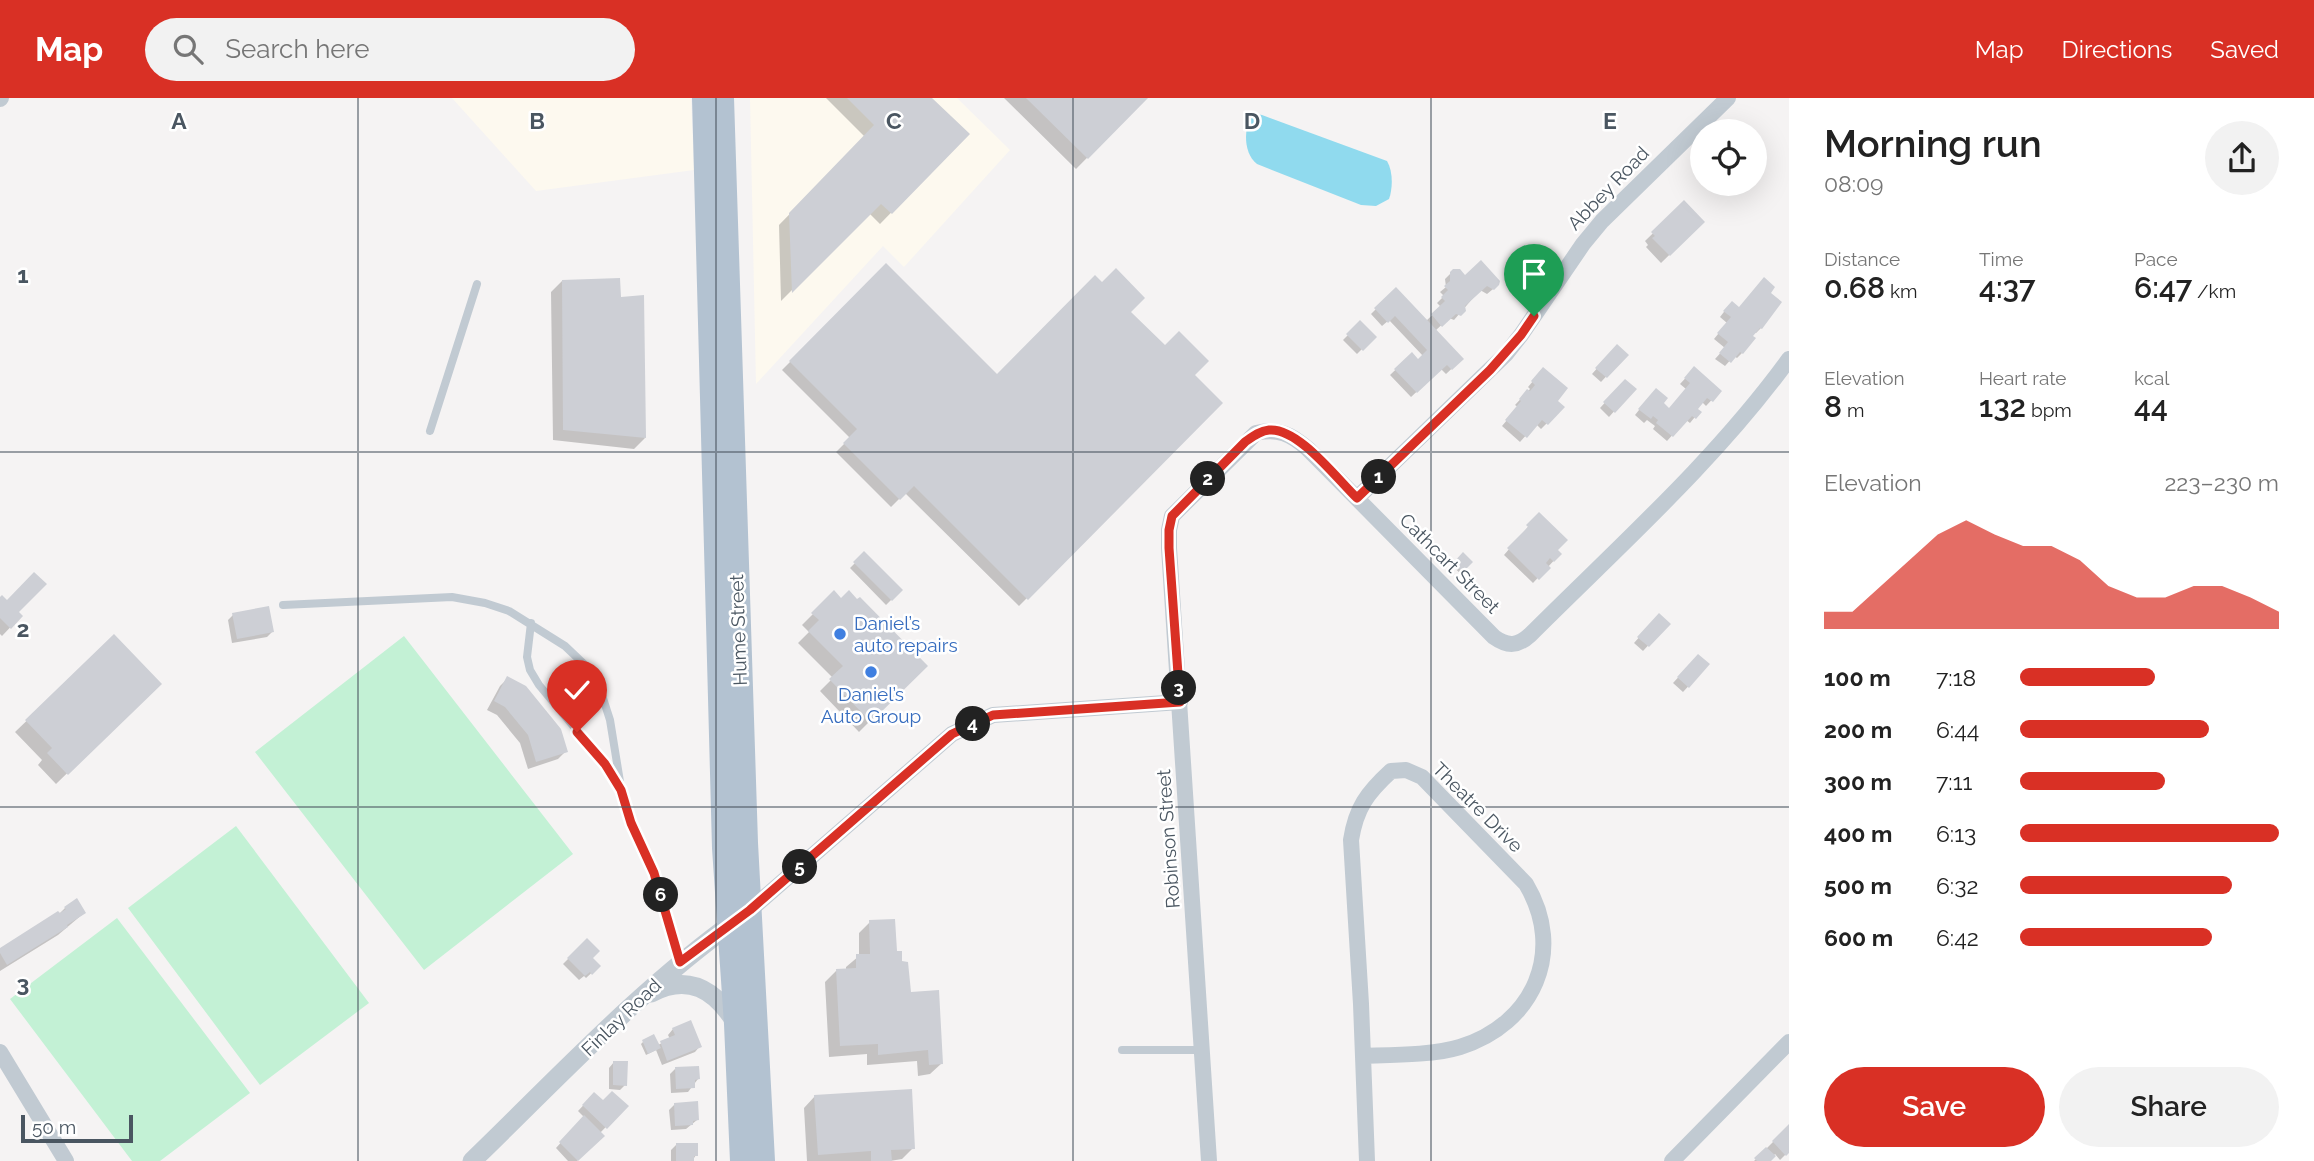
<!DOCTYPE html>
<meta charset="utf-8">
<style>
:root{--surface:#fff;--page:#f2f2f2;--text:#222;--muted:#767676;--accent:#d93025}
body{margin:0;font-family:Raleway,sans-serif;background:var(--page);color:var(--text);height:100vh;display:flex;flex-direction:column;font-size:26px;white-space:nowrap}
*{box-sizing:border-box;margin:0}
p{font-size:23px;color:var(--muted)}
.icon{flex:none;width:38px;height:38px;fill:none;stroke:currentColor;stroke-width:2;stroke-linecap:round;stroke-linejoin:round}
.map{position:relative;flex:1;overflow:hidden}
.drawer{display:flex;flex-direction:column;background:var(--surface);width:525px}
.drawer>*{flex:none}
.tools{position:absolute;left:1690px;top:21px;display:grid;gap:14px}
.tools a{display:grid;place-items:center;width:77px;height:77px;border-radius:50%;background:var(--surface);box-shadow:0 7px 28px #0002;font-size:35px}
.scale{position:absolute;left:21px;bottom:18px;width:112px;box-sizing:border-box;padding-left:7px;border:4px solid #4a5661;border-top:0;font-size:19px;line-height:24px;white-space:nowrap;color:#4a5661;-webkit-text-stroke:5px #fff;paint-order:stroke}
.pin{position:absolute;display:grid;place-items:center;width:60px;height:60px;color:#fff;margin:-72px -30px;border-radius:50% 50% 50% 0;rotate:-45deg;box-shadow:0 0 7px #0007}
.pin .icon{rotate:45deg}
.km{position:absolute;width:35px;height:35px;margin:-18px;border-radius:50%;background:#222;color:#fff;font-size:19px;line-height:35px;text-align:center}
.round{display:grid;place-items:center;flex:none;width:74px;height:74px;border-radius:37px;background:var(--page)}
.headline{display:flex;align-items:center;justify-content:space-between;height:119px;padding:0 35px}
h1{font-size:38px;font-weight:600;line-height:52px}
.metrics{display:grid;grid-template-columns:repeat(3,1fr);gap:10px;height:119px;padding:7px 35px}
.metrics div{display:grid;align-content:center}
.metrics b{font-size:30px;font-weight:600}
.metrics small{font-size:19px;font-weight:400}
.metrics p{font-size:19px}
.chart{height:196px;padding:14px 35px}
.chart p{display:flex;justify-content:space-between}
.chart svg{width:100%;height:126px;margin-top:7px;fill:var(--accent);opacity:.7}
.action{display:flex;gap:14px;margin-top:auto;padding:14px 35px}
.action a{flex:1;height:80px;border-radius:42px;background:var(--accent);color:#fff;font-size:28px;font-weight:600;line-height:80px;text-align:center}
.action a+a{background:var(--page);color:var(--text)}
ul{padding:0 35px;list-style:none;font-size:23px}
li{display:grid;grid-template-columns:112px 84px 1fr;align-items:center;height:52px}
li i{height:18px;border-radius:9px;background:var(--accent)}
header{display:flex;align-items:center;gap:42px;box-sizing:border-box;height:98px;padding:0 35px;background:var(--accent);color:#fff}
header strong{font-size:33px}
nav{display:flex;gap:38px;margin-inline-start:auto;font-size:24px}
.search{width:490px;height:63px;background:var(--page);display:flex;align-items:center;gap:18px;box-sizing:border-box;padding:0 24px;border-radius:38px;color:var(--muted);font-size:26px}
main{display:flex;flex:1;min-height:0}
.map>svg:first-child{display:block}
.commercial{fill:#fdf9ef}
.green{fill:#c3f1d5}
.water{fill:#90daee}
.shadow{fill:#0003}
.building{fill:#cdcfd5}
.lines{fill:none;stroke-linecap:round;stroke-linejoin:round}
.service{stroke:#c1cad2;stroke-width:8}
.minor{stroke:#c1cad2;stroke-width:16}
.tertiary{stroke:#c1cad2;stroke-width:19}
.primary{stroke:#b3c2d1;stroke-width:24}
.route-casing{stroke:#fff;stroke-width:14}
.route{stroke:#d93025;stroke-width:9}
.grid{fill:none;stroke:#4a5661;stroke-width:2;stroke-opacity:0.55}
.shop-dot{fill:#3f7fe0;stroke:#fff;stroke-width:2.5}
.labels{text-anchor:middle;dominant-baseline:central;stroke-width:5;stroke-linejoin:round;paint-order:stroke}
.street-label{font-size:19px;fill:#4a5661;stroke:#fff}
.shop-label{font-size:19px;fill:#366cbe;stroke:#fff;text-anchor:start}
.grid-label{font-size:23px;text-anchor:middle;font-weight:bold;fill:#4a5661;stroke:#fff;stroke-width:5;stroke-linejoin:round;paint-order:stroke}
</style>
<header>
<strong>Map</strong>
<div class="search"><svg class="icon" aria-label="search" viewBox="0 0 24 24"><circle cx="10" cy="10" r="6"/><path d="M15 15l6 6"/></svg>Search here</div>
<nav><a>Map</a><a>Directions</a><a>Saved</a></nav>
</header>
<main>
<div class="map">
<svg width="1789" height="1063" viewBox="0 0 1789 1063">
<rect width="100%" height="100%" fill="#f5f3f3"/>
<path class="commercial" d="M452,0h239l3,72 -158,21z
M750,0h207l53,52 -106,117 -21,-21 -127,138z"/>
<path class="green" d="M404,538l169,218 -149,116 -169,-218z
M236,728l133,177 -109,82 -132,-177z
M117,820l133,175 -90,68h-28l-122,-162z"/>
<path class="water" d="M1251,15l11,2 125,46c6,10 6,27 2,38l-13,7 -15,-1 -104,-41c-14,-11 -13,-35 -6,-51z"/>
<path class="shadow" d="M826,0h105l36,37 -87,89 -11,-11 -88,88 -2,-76 86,-88z
M1004,0h142l-70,71z
M1684,105l19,19 -42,41 -15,-16 2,-2 -3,-4z
M886,168l111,110 132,-64 92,91 -202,203 -114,-113 -14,14 -55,-55 14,-14 -68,-68z
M1454,172l11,7 33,8 -11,9 -7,-4 -26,30 -5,-2 -14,13 27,28 -16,15 -5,-5 -30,28 -21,-22 22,-21 6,7 5,-5 -34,-36 -7,6 -11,-12 25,-25 30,32 15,-14 -4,-4 7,-7 -4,-4 6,-5 -1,-8z
M562,183l83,157 -11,11 -81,-9 -2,-148z
M1768,195l-7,35 -5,5 -2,-1 -12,21 -5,5 -3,-2 -9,10 -10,-7 10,-11 -11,-9 13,-16 -7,-6 7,-9 12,1z
M1360,225l14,14 -17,17 -14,-14z
M1617,248l9,9 -25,27 -9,-8z
M1694,271l26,22 -14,15 -4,-4 -6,7 3,3 -9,11 -4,-3 -19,21 -14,-12 2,-3 -8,-6 -3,3 -9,-8 16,-20 18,15 17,-21 -6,-5z
M1539,276l16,27 -8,22 -6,6 -5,-5 -16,18 -18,-16 16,-19 -3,-2 15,-16 -2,-2z
M1625,283l9,8 -25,28 -9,-9z
M1539,416l17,36 4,4 -27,29 -29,-28z
M864,456l37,36 -15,15 -36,-37z
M1463,457l7,7 -10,11 -8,-7z
M834,495l91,73 -66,66 -39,-41 13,-13 -35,-35 11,-11 -7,-7z
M0,502l21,16 -19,20 -2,-2z
M233,517l39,17 -5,5 -35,6 -4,-23z
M1659,517l9,9 -25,27 -9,-8z
M114,539l45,47 -103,100 -18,-19 4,-5 -27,-28z
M1698,558l10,9 -25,27 -10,-9z
M508,580l58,73 -8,8 -30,10 -8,-26 -23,-28 -10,-5 13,-24z
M65,810l19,5 -26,22 -58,36v-21l59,-36z
M870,824l25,31 14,41 33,69 -12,11 -12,2 -1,-15 -50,4v-11l-38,3 -4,-75 11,-11 10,-1v-3l13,-11v-23z
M587,842l3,18 9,8 -13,12 -2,-2 -5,4 -16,-16z
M673,931l27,17 -5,6 -33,13 -6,-15 -10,5 -5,-11 2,-2 10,-5 5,8 12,-6 -2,-4z
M614,964l11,23 -5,5 -11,-1v-21z
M675,971l23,10 -10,13 -17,1 -1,-19z
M594,996l9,9 23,3 -26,27 3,3 -26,25h-9l-12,-13 28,-31 -6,-6z
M815,998l98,52 -11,11 -12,2h-83l-3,-53z
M675,1006l22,16 -11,9 -15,1 -2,-20z
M1789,1028v25l-9,9 -5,-6 -6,7h-15z
M676,1047l20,10 -4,6h-21v-11z"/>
<path class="building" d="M847,0h85l38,36 -78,80 -11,-10 -89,89 -3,-80 85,-88z
M1026,0h122l-60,61z
M1684,102l21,22 -35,34 -18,-18 3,-2 -4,-4z
M1481,162l19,21 -1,4 -5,5 -7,-4 -22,20 1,5 -5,5 -5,-2 -14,13 -11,-13 14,-13 -4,-4 7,-7 -4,-4 6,-5v-9l3,-3h7l5,6z
M886,165l111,111 98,-99 7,7 14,-14 29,30 -14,14 34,33 14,-14 30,30 -14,14 28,28 -195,197 -114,-114 -14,14 -57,-57 14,-14 -68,-68z
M1764,179l11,10 -4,6 11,9 -20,27 -2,-1 -7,8 3,2 -13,16 -3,-2 -9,11 -12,-10 9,-11 -11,-9 14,-16 -8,-6 9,-10 7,6z
M620,180l1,19 23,-2 2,143 -83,-8 -1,-150z
M1396,189l68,72 -12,11 -5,-5 -30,28 -23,-24 18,-17 6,7 9,-9 -32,-34 -7,7 -14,-15z
M1360,222l17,17 -14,14 -17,-17z
M1617,246l12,11 -22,23 -12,-10z
M1694,268l28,25 -9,11 -6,-4 -9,11 4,3 -6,7 -4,-3 -19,21 -17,-14 2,-3 -5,-4 -2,3 -13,-10 18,-21 12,10 -4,5 5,5 21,-25 -6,-5z
M1543,269l25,21 -10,13 7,6 -17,18 -6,-5 -15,18 -22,-18 16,-19 -2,-2 8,-10 3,2 5,-6 -4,-4z
M1625,281l12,10 -22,24 -12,-11z
M1539,414l29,28 -10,10 4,4 -8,8 -4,-4 -4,5 5,5 -12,12 -32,-32 21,-21 -2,-2z
M864,453l39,39 -11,11 -39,-39z
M1463,454l10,10 -10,10 -10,-9z
M34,474l13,12 -28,28 4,4 -12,13 -11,-11v-21l2,-2 5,5z
M834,492l7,8 8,-8 8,9 3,-2 68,69 -57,56 -42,-43 14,-13 -35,-35 11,-11 -8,-7z
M269,508l5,26 -37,7 -5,-26z
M1659,515l12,11 -22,23 -12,-10z
M114,536l48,50 -94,91 -21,-22 5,-5 -27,-28z
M1698,556l12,10 -21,24 -12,-11z
M507,578l19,10 35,43 7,23 -32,10 -8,-27 -23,-28 -11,-6z
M77,800l9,15 -19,12 1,2 -61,38 -7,-12v-5l58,-37 2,2 6,-4 -2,-2z
M895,821l2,32h5v10l6,1 3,30 28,-2 4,74 -14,1 -1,-15 -50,5v-11l-38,2 -4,-77 20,-1v-14h14l-1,-34z
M587,840l13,13 -7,7 8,8 -9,9 -2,-3 -5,4 -18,-18z
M691,922l11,27 -35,14 -7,-20 15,-6 -3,-7z
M654,936l7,14 -13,6 -6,-14z
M613,963h15l-1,25 -14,-1z
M699,968l1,13 -5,1v8l-19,1 -1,-22z
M912,991l3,60 -24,1 1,11h-21v-10l-53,4 -4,-60z
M612,993l17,15 -22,23 -25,-24 12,-13 9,8z
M698,1003l1,19 -6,1v4l-18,1 -1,-23z
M584,1017l21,21 -27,25 -19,-19z
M1789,1026v29l-3,3 -14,-15z
M676,1045h22v13h-4v5h-18z
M1766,1049l10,9 -5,5h-14l-3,-3z"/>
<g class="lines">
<path class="service" d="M430,333l47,-147
M283,507l169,-8 33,6 24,8 56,35 21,20 14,23 10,31 12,74 9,29 23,49 26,90
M531,525l-4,34 3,13 9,15 66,79 13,21
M1122,952h80"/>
<path class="minor" d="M0,1l1,-1
M1357,400l149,-144 15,-19 62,-91 19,-23 126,-123
M750,812l202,-176 41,-19 187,-13
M0,954l66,109
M1363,958c29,-1 71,-1 97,-9 74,-23 106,-96 66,-163l-104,-107 -16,-7 -15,1c-24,22 -35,37 -40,69l10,164 6,157
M1209,1063l-40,-613v-18l3,-14 84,-83c22,-5 35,1 52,16l186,188c14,10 24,9 36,-2 89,-89 185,-174 259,-276
M1672,1063l117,-119"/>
<path class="tertiary" d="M651,895c38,-20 64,-3 85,30
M472,1063c86,-83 168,-172 266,-242"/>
<path class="primary" d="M704,0l20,750 12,176 6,137
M722,0l24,745 17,318"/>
</g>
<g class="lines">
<defs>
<path id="route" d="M577,634l28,32 16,26 10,33 23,50 26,89 70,-52 202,-176 41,-19 187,-13 -11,-154v-18l3,-14 73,-74c7,-5 14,-11 24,-12 29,-3 68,49 88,68l133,-128 31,-35 13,-19"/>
</defs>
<use href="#route" class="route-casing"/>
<use href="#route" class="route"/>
</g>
<path class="grid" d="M358,0v1063M716,0v1063M1073,0v1063M1431,0v1063M0,354h1789M0,709h1789"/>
<g class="shop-dot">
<circle cx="840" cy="536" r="7"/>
<circle cx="871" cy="574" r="7"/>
</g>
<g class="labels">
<g class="street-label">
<text transform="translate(1608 90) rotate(-46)">Abbey Road</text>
<text transform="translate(1450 465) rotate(45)">Cathcart Street</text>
<text transform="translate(738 532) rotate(-92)">Hume Street</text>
<text transform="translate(1478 709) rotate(45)">Theatre Drive</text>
<text transform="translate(1168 741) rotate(-94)">Robinson Street</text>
<text transform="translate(621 919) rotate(-44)">Finlay Road</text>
</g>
<g class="shop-label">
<text x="854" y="525">Daniel’s<tspan x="854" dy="22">auto repairs</tspan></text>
<text x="871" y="596" text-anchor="middle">Daniel’s<tspan x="871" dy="22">Auto Group</tspan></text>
</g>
</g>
<g class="grid-label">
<text x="179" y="31">A</text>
<text x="537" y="31">B</text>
<text x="894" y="31">C</text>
<text x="1252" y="31">D</text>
<text x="1610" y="31">E</text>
<text x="23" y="185">1</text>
<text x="23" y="539">2</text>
<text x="23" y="894">3</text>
</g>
</svg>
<div class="tools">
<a><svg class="icon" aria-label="locate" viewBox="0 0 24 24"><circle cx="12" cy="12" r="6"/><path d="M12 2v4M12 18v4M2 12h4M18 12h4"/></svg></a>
</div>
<div class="scale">50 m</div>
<div class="pin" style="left:1534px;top:218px;background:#1e9e55"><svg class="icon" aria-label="arrive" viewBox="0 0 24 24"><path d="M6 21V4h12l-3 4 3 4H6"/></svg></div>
<div class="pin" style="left:577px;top:634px;background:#d93025"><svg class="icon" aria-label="check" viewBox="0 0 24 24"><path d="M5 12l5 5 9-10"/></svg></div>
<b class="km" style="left:1379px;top:379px">1</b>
<b class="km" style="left:1208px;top:381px">2</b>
<b class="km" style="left:1179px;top:590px">3</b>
<b class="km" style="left:973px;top:626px">4</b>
<b class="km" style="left:800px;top:769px">5</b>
<b class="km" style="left:661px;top:797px">6</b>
</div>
<section class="drawer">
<div class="headline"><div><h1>Morning run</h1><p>08:09</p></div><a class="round"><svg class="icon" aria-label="share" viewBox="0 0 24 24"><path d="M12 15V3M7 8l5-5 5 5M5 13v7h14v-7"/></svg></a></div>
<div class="metrics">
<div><p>Distance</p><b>0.68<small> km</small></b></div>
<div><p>Time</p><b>4:37</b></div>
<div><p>Pace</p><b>6:47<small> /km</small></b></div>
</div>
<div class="metrics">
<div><p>Elevation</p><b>8<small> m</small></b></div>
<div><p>Heart rate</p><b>132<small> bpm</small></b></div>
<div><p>kcal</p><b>44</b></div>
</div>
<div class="chart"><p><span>Elevation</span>223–230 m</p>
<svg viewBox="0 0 160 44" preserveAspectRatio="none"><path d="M0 44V38L10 38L20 29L30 20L40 11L50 6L60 11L70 15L80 15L90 20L100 29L110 33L120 33L130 29L140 29L150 33L160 38V44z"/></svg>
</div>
<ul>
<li><b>100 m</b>7:18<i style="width:52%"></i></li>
<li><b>200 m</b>6:44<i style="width:73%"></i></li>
<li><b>300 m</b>7:11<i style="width:56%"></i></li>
<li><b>400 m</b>6:13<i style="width:100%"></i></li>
<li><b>500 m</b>6:32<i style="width:82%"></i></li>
<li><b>600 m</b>6:42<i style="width:74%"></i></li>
</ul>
<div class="action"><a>Save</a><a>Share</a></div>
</section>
</main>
